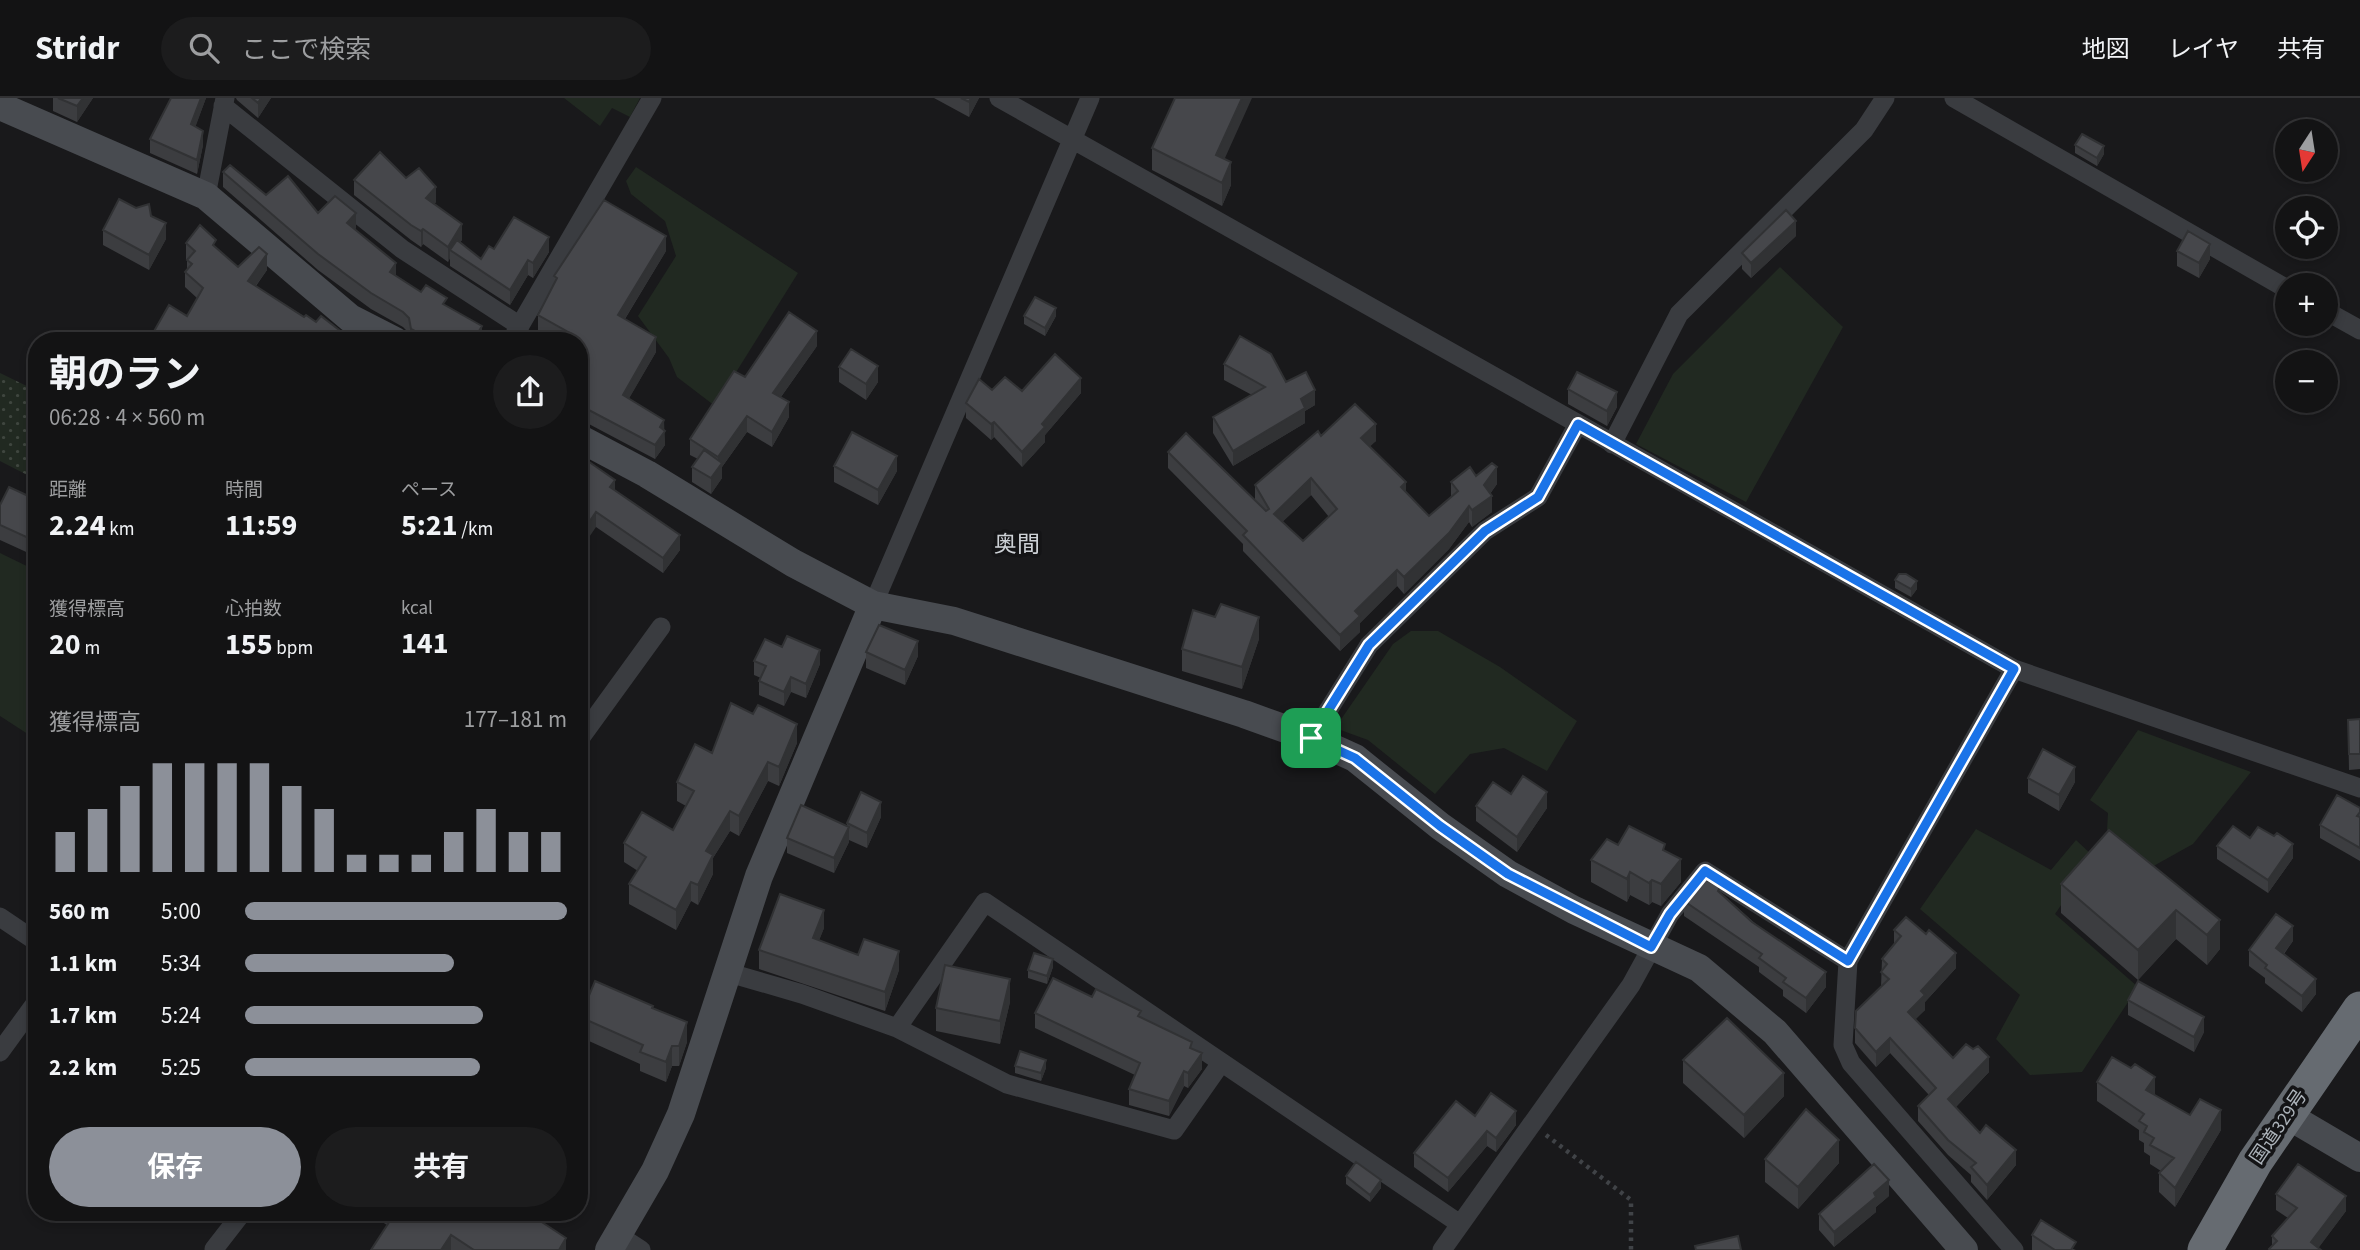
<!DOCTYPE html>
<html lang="ja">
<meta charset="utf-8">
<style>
:root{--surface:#131314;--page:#1c1c1d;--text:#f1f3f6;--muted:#9d9ea0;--line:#323234;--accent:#8c9099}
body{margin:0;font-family:"Source Sans 3","Noto Sans JP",sans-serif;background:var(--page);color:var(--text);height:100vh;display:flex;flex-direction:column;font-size:26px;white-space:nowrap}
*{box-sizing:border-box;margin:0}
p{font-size:23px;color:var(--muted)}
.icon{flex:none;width:38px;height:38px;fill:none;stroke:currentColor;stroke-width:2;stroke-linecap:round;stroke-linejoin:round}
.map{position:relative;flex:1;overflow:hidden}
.panel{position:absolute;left:28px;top:234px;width:560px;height:889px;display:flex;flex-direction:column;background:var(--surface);border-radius:28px;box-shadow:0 4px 10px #0003,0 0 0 2px var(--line)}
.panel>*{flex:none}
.needle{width:46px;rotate:192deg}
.controls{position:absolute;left:2275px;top:21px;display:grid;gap:14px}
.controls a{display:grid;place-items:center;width:63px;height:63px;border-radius:50%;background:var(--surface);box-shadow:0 4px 10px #0003,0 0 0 2px var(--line);font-size:35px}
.pin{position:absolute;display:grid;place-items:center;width:60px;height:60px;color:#fff;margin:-30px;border-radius:14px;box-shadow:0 4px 10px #0006}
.round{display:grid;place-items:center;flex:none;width:74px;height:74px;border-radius:37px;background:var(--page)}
.overview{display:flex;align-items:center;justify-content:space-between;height:119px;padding:0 21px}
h1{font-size:38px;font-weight:700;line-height:52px}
.metrics{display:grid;grid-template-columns:repeat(3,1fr);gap:10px;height:119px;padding:7px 21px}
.metrics div{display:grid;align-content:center}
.metrics b{font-size:30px;font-weight:700}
.metrics small{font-size:19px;font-weight:400}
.metrics p{font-size:19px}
.chart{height:196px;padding:14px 21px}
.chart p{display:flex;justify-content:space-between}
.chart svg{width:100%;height:126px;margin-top:7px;stroke:var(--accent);stroke-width:6}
.button{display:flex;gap:14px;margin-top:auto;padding:14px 21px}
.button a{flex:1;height:80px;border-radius:42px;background:var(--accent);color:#fff;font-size:28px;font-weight:700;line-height:80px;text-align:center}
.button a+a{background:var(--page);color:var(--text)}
ul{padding:0 21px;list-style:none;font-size:23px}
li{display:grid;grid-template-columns:112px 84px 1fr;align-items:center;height:52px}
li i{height:18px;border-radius:9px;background:var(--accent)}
header{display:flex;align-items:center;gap:42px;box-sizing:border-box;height:98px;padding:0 35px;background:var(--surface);border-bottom:2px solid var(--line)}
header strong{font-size:33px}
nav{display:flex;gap:38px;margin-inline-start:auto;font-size:24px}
.search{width:490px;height:63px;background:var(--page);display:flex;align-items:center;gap:18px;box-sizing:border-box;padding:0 24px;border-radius:38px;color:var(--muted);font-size:26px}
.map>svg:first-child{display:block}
.grass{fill:#212921}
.park{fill:url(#park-dots)}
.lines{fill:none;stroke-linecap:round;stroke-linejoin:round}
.path{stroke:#404347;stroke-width:4.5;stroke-dasharray:3.5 5;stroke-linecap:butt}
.street{stroke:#3a3c40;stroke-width:19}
.secondary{stroke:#484b50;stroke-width:28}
.highway{stroke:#666b71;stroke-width:35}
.wall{fill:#3c3d40;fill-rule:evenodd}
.shaded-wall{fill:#313234}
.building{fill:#46474b;stroke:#313234;stroke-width:2;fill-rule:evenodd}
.route-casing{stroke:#fff;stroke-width:14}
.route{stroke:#1a73e8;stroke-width:9}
.labels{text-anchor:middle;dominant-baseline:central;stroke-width:7;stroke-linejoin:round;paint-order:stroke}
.street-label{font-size:19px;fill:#acb3ba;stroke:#141416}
.quarter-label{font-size:23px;fill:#cdd1d6;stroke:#141416}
</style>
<header>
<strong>Stridr</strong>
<div class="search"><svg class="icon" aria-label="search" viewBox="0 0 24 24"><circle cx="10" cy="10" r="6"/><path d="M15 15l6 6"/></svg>ここで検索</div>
<nav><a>地図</a><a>レイヤ</a><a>共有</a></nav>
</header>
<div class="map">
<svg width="2360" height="1152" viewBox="0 0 2360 1152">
<defs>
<pattern id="park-dots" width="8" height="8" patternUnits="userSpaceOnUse" patternTransform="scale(1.75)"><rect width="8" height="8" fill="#212921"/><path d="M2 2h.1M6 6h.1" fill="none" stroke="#3f463f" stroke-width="1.8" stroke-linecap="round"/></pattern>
</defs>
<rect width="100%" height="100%" fill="#19191b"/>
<path class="grass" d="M564,0h76l-10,19 -18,-9 -12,18z
M636,69l162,106 -83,133 -38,-29 -8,-19 -31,-42 38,-60 -11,-35 -34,-27 -5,-13z
M1780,169l63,60 -97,175 -110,-58 37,-70z
M0,455l37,18v169l-37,-24z
M1411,533h27l62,36 77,54 -30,50 -43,-23 -34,6 -35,40 -67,-54 -33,-12 58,-84z
M2138,632l113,42 -58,72 -52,29 -35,-25 2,-35 -18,-13z
M1976,731l75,41 25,-30 18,17 -39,57 83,73 -56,85 -52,3 -34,-36 24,-44 -100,-86z"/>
<path class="park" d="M0,275l37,18v89l-37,-19z"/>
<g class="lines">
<path class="path" d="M1546,1037l85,65v50"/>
<path class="street" d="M999,0l1015,571 346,119
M1954,0l333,191
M223,8l179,143 118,77
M206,98l19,-98
M2326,213l34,19
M511,243l141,-243
M1612,346l67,-130 185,-184 21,-32
M873,507l217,-507
M2014,571l-166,292 -5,84 8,18 163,187
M1311,640l58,-93 116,-114 53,-34 40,-73
M579,642l82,-113
M0,819l37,25
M726,874l76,22 95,34 88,-126 475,322
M897,930l110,56 167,46 47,-67
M0,954l37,-51
M618,1137l23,15
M214,1151l28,-36
M1442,1152l189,-265 39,-71 35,-43 143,90"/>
<path class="secondary" d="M0,8l206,90 144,122 45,23
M579,340l68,36 146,89 80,42 81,16 290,93 67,24 44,20 85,68 68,48 66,36 125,58 76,64 189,218
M2287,1017l73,43
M609,1152l46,-79 26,-57 78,-238 114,-271"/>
<path class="highway" d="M2205,1152l50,-88 105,-153"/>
</g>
<path class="wall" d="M53,0h40l-16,24 -24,-11z
M171,0h35l-11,29 8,18 -6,29 -47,-21v-14z
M236,0h35l-13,20 -21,-18z
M934,0h45l-10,19z
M2075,47l29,9 -7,12 -22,-13z
M1152,50l72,11 7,26 -9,21 -70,-36z
M223,74l43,23 90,33 -1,1 41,47 25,16 26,14 35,35h-71l-2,-8 -6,-6 -32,-18 -53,-39 -95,-83z
M406,80l30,24 -2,2 28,36 -2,2 21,17 13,-10 55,3 -16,26 -5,-3 -18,30 -60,-39v-8l-2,4 -25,-18 -2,3 -10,-7 -57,-45v-15z
M151,118l15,23 -17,31 -46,-25v-15z
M1796,138l-45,42 -9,-9v-16z
M186,145l30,4 22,20 29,3 -11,16 87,55h-194v-1l38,-24 10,-18 -12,-11v-15l2,-2v-10l-1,-1z
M666,153l-41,68 31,33 -27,46 35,32 1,15 -10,14 -68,-36h-8v-82h-21l-20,-11v-15l16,-32v-7z
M2177,153l33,8 -11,19 -22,-12z
M1024,218h32l-11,20 -21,-12z
M817,248l-36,51 8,20 -17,30 -25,-15 -25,35v11l-11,16 -19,-12v-15l6,-8 -8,-4v-16l55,-62z
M1224,266l62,18 29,23 -10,6v12l-72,43 -20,-33v-16l39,-22 -28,-15z
M839,269l39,15 -12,18 -27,-18z
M1568,291l49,18 -10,19 -39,-22z
M992,292l30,1 59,2 -36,42v7l-23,25 -28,-30 -3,3 -25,-22v-15z
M1321,338l55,5 -7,5 37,47 23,23 22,-19v-15l25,-6 21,8 -7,10 2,18 -20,15 -3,-5 -20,27 -45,45 -7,-8 -37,37v9l-20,19 -97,-100v-7l-75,-76v-16l87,48v-15zM1311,397l18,22 -26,24 -21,-19z
M579,363l36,30 65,59 -17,23 -67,-46z
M834,368l63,5 -19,34 -44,-23z
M37,402v52l-2,4 -35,-16v-35z
M1895,482l22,9 -6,8 -16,-9z
M1259,541l-17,50 -60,-18v-22z
M866,554l52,4 -13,29 -39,-17z
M754,563l66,3 -14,34 -15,-6 -7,14 -25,-11v-14l2,-3 -7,-3z
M2360,621v50l-11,1 -1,-50z
M797,645l-18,43 -11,-5 -29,55 -9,-5 -17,27v16l-15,31 -7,-4 -15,29 -47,-26v-20l9,-13 -14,-9v-19l49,-13 13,-24 -9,-5v-19l35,-29z
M2028,680l47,4 -16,29 -31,-18z
M1511,696l36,14 -30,44 -41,-31v-15z
M2360,710v53l-40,-23v-13z
M881,719l-14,31 -18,-8v2l-15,31 -47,-20v-15l60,-12v-3z
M2109,732l111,119 -13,16 -31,-26 -38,41 -77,-67v-29z
M1618,747l47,6 16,31 -20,24 -9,-4 -3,3 -19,-10 -3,7 -36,-20v-22z
M2217,748l76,12 -25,35 -51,-34z
M1720,794l106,95 -20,26 -23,-17v-6l-24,-18v-5l-75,-51v-15z
M824,830l-5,12 80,30 -14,41 -126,-42v-19z
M1894,832l62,38 -31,34v8l-10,9 38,39 36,14 -33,35 24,26 36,32 -29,35 -16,-18v-7l-23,-20 -30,-34v-15l11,-11 -39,-42 -14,14 -21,-24v-15l26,-41 1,-28 12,-14z
M2293,843l-9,13 32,40 -14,18 -37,-29v-5l-16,-12v-16z
M1053,869l-6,17 -19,-6v-8z
M1092,899l49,21 51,31 10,20 -14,19 -4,-2 -15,30 -40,-11v-16l6,-14 -100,-47v-15z
M2128,902l76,32 -10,20 -66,-37z
M1010,904l-10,42 -64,-13v-23z
M653,911l34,33 -8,24h-7l-6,16 -26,-11v-7l-60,-27v-20z
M1683,962l101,36 -40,42 -61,-55z
M1015,968l31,2 -5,13 -26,-8z
M2097,984l58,14 35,19 31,15 -46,77 -16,-15v-19l2,-2 -11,-7v-8l-6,-4v-9l-5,-3v-10l-42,-29z
M1475,1018l41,9 -20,27 -9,-6 -39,46 -34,-25v-14z
M1765,1061l74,4 -41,46 -33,-27z
M1346,1078l35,12 -11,14 -24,-18z
M2276,1096l70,17 -28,37 3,2h-52l3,-4v-10l16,-18 -12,-8z
M1889,1098l-13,11v5l-42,35 -15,-17v-16z
M368,1115h169v5h-1l30,32h-195l16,-25z
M2032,1137l44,15h-44z"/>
<path class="shaded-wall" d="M83,0h10l-16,24v-16z
M201,0h5l-15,41v-15z
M261,0h10l-13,20v-15z
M971,0h8l-10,19v-15z
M1242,0h10l-36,80v-23z
M203,33v14l-6,29v-14z
M2104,48v8l-7,12v-8z
M1231,64v23l-9,21v-23z
M436,89v15l-10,11v-15z
M356,115v15l-9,10v-15z
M1796,123v15l-45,42v-15z
M166,125v16l-17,31v-15z
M462,126v16l-9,13 -3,-3v8l-2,4v-15z
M423,131v15l-2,3v-16z
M666,138v15l-48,79v-15z
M549,139v15l-16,26v-15z
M2210,146v15l-11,19v-15z
M267,156v16l-19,26v-15z
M528,162v15l-18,30v-15z
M396,165v15l-6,-6z
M1056,210v8l-11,20v-8z
M482,228v15h-9z
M817,233v15l-44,62v-15z
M257,234v9h-6v-2z
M656,239v15l-33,57v-14z
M878,268v16l-12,18v-16z
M1081,280v15l-36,42v7l-23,25v-15l20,-28z
M1315,292v15l-10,6v12l-72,43v-15l68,-52z
M1617,294v15l-10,19v-15z
M789,304v15l-17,30v-15z
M747,318v16l-25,35v11l-11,16v-16l7,-9v-12z
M664,322l1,25 -10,14v-14l5,-18z
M994,324v15l-3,3v-16z
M1376,326v17l-15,14v-17z
M897,358v15l-19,34v-15z
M1497,369v17l-13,17 8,-5v16l-20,15v-17l12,-25z
M1311,380v17l-37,35v-16z
M615,382v15l-5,-8z
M1406,384v16l-5,-11z
M1469,408v16l-20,27 -45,45v-17z
M596,414v15l-17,25v-15z
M680,437v15l-17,23v-15z
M37,439v15l-2,4v-15z
M1397,472v16l-37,37v9l-20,19v-16l15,-24z
M1917,483v8l-6,8v-8z
M1259,519v22l-17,50v-22z
M918,543v15l-13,29v-15z
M820,552v14l-14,34v-14z
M791,579v15l-7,14v-14z
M797,626v19l-18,43v-19z
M768,664v19l-29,55v-20z
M2075,669v15l-16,29v-16z
M1547,694v16l-30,44v-15z
M881,704v15l-14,31v-15z
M730,713v20l-17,27v16l-15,31v-20l8,-34z
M849,729v15l-15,31v-15z
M2293,746v14l-25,35v-13z
M1681,761v23l-20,24v-22z
M1630,774v23l-3,7v-23z
M1652,782v22l-3,3v-22z
M691,784v19l-15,29v-20z
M824,812v18l-11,28v-18z
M2176,812v29l-38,41v-30z
M2220,822v29l-13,16v-30z
M2293,828v15l-17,22v-15z
M899,853v19l-14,41v-19z
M1956,855v15l-31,34v8l-17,17v-15l13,-21z
M1053,861v8l-6,17v-8z
M1826,874v15l-20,26v-15z
M1010,881v23l-10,42v-23z
M2316,881v15l-14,18v-16z
M2204,919v15l-10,20v-15z
M687,924v20l-8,24v-20z
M1890,940v15l-14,14v-15z
M672,948v20l-6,16v-20z
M1202,955v16l-14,19v-15z
M1989,959v15l-41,43v-16z
M1046,962v8l-5,13v-8z
M1184,973v15l-15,30v-15z
M1784,975v23l-40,42v-23z
M2155,979v19l-9,-6z
M2221,1012v20l-46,77v-19z
M1516,1013v14l-20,27v-14z
M1487,1033v15l-39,46v-14z
M1839,1042v23l-41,46v-22z
M2016,1052v15l-29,35v-15z
M1381,1082v8l-11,14v-7z
M1889,1082v16l-13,11v5l-42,35v-15l40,-39z
M2346,1098v15l-29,39 -6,-8z
M505,1115h32v5l-32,8z
M451,1137v15h-10z
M566,1140v12h-7z"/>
<path class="building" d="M58,0h25l-6,8z
M171,0h30l-10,26 12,7 -6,29 -47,-21z
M252,0h9l-3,5z
M961,0h10l-2,4z
M1175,0h67l-26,57 15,7 -9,21 -70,-35z
M2082,36l22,12 -7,12 -22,-13z
M380,54l26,26 13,-10 17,19 -10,11 36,26 -14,23 -25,-18 -2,2 -10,-6 -57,-45z
M230,67l36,30 22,-19 30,37 17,-17 21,17 -9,10 49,40 -6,9 31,20 5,-7 21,13 -4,6 39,22 -9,15h-39l-23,-12 -2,-11 -6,-6 -32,-19 -53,-39 -95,-82z
M119,101l17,9 13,-4 2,12 15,7 -17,32 -46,-25z
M604,102l62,36 -48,79 38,22 -33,58 41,25 -4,7 5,4 -10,14 -68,-36 -8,-1v-67h-2l2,-3 -41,-23 19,-37 -3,-2z
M1786,112l10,11 -45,42 -9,-10z
M514,119l35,20 -16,26 -5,-3 -18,30 -60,-40 7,-10 24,19 8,-13 5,3z
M200,127l16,15 -3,5 25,22 21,-20 8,7 -19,27 56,36 2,-2 10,7 5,-6 22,17 -3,7 1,1h-69l-15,-9 -6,7 2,2h-102l-2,-1 20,-35 18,11 16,-28 -18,-16 7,-8 -5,-4 8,-9 -9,-8z
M2188,133l22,13 -11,19 -22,-12z
M1035,199l21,11 -11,20 -21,-12z
M789,214l28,19 -44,62 16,9 -17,30 -25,-16 -29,41 -28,-18 44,-68 11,6z
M1240,238l31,18 15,28 20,-10 9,18 -14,9 4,9 -72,43 -20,-34 52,-30 -41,-23z
M851,251l27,17 -12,18 -27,-17z
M1055,256l26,24 -39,46 3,3 -23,25 -28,-30 -3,2 -25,-21 13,-24 13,11 13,-13 17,14z
M1577,274l40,20 -10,19 -39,-22z
M1355,306l21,20 -15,14 45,44 -5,5 28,29 29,-25 -7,-9 19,-15 6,9 16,-13 5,4 -13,18 8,11 -20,14 -3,-4 -20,27 -45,44 -7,-7 -42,41 5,5 -20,19 -97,-100 4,-4 -79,-79 18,-19 80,78 3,-2 -14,-24 63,-54 3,5zM1311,380l26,31 -34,32 -29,-27z
M852,334l45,24 -19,34 -44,-24z
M704,352l18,13 -11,15 -19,-11z
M582,359l33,23 -5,7 70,48 -17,23 -67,-46 -17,25v-76z
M9,389l28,13v37l-2,4 -35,-16v-20z
M1899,476h7l11,7 -6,8 -16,-9z
M1221,506l38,13 -17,50 -60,-18 11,-39 22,7z
M879,527l39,16 -13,29 -39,-18z
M787,538l33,14 -14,34 -15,-7 -7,15 -25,-11 7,-15 -12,-5 11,-22 17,8z
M731,605l22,11 5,-9 39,19 -18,43 -11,-5 -29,54 -9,-5 -24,40 7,4 -15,30 -7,-3 -15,28 -47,-26 17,-27 -22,-14 18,-31 31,18 21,-39 -17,-9 18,-38 17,9z
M2360,621v35h-11l-1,-34z
M2043,651l32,18 -16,28 -31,-17z
M1523,678l24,16 -30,45 -41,-31 17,-24 18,12z
M861,694l20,10 -14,31 -20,-10z
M2337,697l23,13v4l-3,4 3,1v31l-40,-23z
M801,707l48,22 -15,31 -47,-20z
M1629,728l36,18 -2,6 18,9 -20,25 -9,-4 -3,3 -19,-11 -3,7 -36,-19 16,-21 11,6z
M2233,728l17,12 8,-11 16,9 3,-3 16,11 -25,36 -51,-34z
M2109,732l111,90 -13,15 -31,-25 -38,40 -77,-66z
M1703,780l17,9 -2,4 34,31 74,50 -20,26 -23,-16 3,-4 -27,-20 3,-4 -78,-53z
M780,796l44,16 -11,28 45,17 6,-16 35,12 -14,41 -126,-42z
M2276,816l17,12 -17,22 40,31 -14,17 -37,-28 2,-3 -18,-15z
M1906,819l20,17 3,-4 27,23 -35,38 4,4 -17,17 45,46 13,-14 7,5 5,-3 11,11 -41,42 32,34 6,-8 30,25 -29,35 -16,-18 5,-4 -28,-23 -30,-34 18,-18 -46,-50 -14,14 -21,-24 1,-17 33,-32 -8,-7 6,-8 -5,-5 19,-23 -7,-6z
M1034,855l19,6 -6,17 -19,-6z
M945,867l65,14 -10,42 -64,-13z
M1053,880l39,19 4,-8 45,22 -3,5 54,26 -2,6 12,5 -14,20 -4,-2 -15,30 -40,-12 11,-26 -105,-50z
M595,883l58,25 -1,2 35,14 -8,24h-7l-6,16 -26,-10 3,-7 -63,-28z
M2138,883l66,36 -10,20 -66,-37z
M1727,920l57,55 -40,42 -61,-55z
M1020,953l26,9 -5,13 -26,-7z
M2112,959l19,11 4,-4 20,13 -9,13 44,25 10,-16 21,11 -46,78 -16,-15 15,-15 -24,-13 4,-7 -10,-6 3,-6 -8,-5 5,-7 -47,-32z
M1491,995l25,18 -20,27 -9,-7 -39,47 -34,-25 42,-52 19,15z
M1806,1011l33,31 -41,47 -33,-28z
M1356,1064l25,18 -11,15 -24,-19z
M1874,1066l15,16 -15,13 2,4 -42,35 -15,-18z
M2298,1066l48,32 -35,46 10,8h-51l-1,-1 8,-8 -5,-5 25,-28 -21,-14z
M395,1115h133l38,25 -7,12h-85l-23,-15 -10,15h-70z
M2041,1122l35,22 -5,8h-16l-23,-15z
M1738,1138l3,14h-45l-1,-4z"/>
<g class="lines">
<defs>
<path id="route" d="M1578,326l436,245 -166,292 -143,-90 -35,43 -19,33 -143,-73 -68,-48 -85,-68 -44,-20 58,-93 116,-114 53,-34z"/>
</defs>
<use href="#route" class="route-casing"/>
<use href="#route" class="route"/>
</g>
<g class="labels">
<g class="street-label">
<text transform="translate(2279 1029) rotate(-56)">国道329号</text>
</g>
<g class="quarter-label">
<text x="1017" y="446">奥間</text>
</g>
</g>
</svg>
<div class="controls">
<a><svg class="needle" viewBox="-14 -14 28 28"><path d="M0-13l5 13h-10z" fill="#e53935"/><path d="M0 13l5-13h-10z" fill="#9d9ea0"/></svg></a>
<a><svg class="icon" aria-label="locate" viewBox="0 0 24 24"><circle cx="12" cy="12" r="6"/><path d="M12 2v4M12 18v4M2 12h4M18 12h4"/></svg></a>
<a>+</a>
<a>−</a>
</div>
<div class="pin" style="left:1311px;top:640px;background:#1e9e55"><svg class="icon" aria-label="arrive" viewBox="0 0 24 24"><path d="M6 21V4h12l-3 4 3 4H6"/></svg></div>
<section class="panel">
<div class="overview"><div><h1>朝のラン</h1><p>06:28 · 4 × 560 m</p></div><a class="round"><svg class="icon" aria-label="share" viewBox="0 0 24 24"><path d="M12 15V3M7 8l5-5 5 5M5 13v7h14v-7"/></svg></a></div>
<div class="metrics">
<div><p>距離</p><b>2.24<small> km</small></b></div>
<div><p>時間</p><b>11:59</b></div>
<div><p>ペース</p><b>5:21<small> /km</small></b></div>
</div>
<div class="metrics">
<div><p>獲得標高</p><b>20<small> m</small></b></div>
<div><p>心拍数</p><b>155<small> bpm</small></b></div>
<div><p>kcal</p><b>141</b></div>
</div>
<div class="chart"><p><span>獲得標高</span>177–181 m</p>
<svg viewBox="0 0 160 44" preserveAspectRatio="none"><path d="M5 44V30M15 44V22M25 44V14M35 44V6M45 44V6M55 44V6M65 44V6M75 44V14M85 44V22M95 44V38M105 44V38M115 44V38M125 44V30M135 44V22M145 44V30M155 44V30"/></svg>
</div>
<ul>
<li><b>560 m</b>5:00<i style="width:100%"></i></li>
<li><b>1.1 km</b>5:34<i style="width:65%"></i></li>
<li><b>1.7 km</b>5:24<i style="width:74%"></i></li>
<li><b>2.2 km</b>5:25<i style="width:73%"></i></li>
</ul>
<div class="button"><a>保存</a><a>共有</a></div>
</section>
</div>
